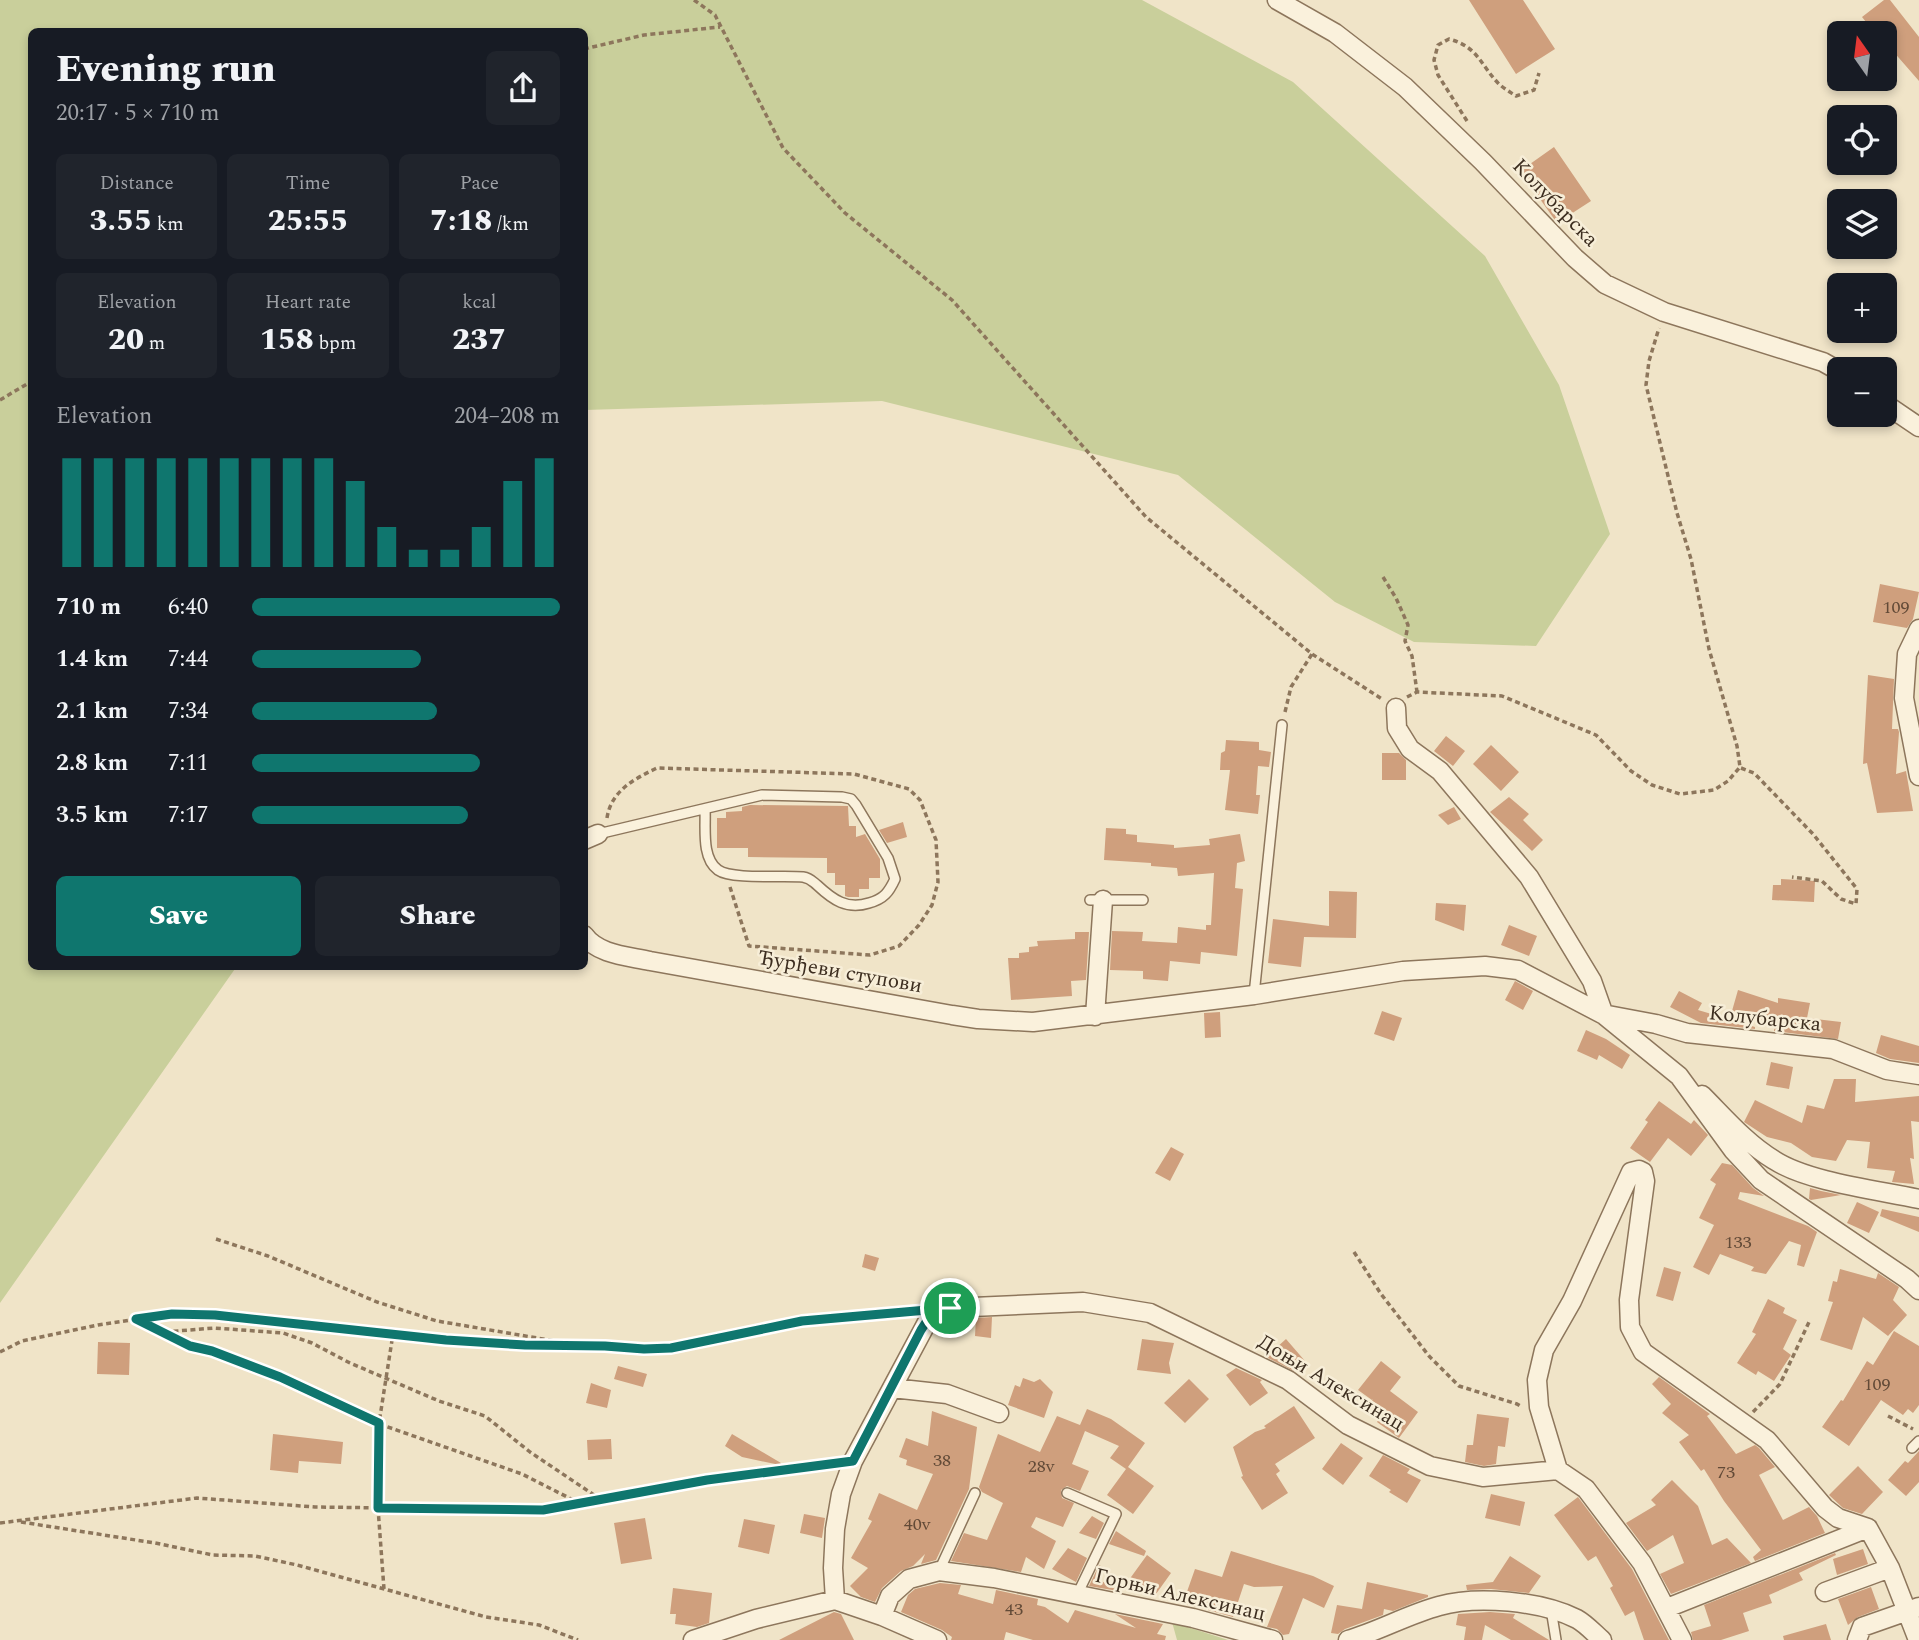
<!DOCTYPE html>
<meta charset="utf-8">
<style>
:root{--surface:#171b24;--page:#20242c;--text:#f1f3f6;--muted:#9ea1a6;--accent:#0f766e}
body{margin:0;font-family:Spectral,serif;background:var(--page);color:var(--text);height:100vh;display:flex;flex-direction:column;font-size:26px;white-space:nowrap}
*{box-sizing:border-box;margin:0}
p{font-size:23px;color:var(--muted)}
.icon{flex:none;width:38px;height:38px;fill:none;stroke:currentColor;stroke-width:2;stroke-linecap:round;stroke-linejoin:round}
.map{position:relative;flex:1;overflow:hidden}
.side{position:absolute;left:28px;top:28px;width:560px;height:942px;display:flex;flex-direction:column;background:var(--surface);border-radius:10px;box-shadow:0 4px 10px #0003}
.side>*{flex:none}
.needle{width:46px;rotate:346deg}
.tools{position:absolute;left:1827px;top:21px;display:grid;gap:14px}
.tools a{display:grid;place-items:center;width:70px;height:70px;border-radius:10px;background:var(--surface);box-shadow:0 4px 10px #0003;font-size:35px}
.pin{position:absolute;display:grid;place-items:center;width:60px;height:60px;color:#fff;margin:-30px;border:4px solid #fff;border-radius:50%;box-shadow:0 2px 7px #0007}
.round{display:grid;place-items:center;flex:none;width:74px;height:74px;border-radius:10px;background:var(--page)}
.headline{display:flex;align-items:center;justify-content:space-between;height:119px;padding:0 28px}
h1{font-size:38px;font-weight:800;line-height:52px}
.stats{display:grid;grid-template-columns:repeat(3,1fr);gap:10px;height:119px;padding:7px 28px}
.stats div{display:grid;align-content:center;border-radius:10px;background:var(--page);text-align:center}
.stats b{font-size:30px;font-weight:800}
.stats small{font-size:19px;font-weight:400}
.stats p{font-size:19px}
.chart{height:196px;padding:14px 28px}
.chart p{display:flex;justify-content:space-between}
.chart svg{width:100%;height:126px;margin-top:7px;stroke:var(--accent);stroke-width:6}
.primary-button{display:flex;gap:14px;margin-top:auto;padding:14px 28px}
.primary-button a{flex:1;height:80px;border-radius:10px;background:var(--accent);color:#fff;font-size:28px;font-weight:800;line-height:80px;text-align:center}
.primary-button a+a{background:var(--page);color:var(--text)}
ul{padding:0 28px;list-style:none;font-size:23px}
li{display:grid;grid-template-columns:112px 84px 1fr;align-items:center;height:52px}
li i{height:18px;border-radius:9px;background:var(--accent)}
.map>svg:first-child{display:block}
.green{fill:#c9cf9b}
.building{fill:#cf9f7d}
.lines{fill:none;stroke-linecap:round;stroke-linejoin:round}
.lane-casing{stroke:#8d765c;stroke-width:12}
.street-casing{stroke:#8d765c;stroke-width:21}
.path{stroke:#8d765c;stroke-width:3.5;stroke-dasharray:5 3.5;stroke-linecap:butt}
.lane{stroke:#faf1dc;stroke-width:9}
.street{stroke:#faf1dc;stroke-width:18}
.route-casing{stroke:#fff;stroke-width:14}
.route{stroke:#0f766e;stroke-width:9}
.labels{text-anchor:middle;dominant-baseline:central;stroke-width:5;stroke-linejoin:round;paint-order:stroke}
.number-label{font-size:18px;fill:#624a37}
.street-label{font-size:21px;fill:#3d2e20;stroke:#f7eed8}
</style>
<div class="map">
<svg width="1919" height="1640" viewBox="0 0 1919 1640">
<rect width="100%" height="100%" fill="#f0e4c8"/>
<path class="green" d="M0,0h1142l151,82 192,174 74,129 51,149 -74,112 -122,-4 -79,-40 -157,-127 -296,-74 -297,9 -1,-378h-552v934h205l-237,337z
M1172,1622l56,18h-51z"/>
<path class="building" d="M1469,0h54l32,49 -39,25z
M1884,0h6l29,37v44l-34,-39v-9h-10l-13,-16z
M1554,147l37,54 -34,22 -37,-52z
M1880,584l39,8 -6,27 -6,9 -34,-6z
M1868,675l26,4 -2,50h6l1,3 -3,42 10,-3 7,40 -36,2 -10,-50 -4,1z
M1446,736l19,15 -12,15 -19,-15z
M1226,740l33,2v8l12,2 -2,15 -11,-1 -2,29h4l-2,19 -33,-4 5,-40h-10l1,-17 4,-2z
M1491,745l28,27 -18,19 -28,-27z
M1382,753h17l7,7v20h-24z
M1509,797l20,17 -6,6 20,20 -11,11 -42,-39z
M750,805l98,1 1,20h7v11l9,-3 15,25v19h-11v11h-10v8h-11l-3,-1v-11h-10v-12h-8v-15l-79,-1v-9h-31v-30h9v-6l16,-1v-4z
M1454,807l7,12 -13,6 -10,-10z
M903,822l4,15 -20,6 -8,-13z
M1106,828l20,1v5l11,1v7l37,3v3l36,-3 -1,-6 31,-5 5,27 -8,2 -2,25 8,1 -6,67 -36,-4 -1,12 -30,-3 -2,20 -25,-2v-8l-33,-1 2,-39 31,1 -1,9 35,2 1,-16 28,3v-5h5l3,-52 -36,3 -1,-8 -26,-2v-3l-47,-3z
M1781,879l34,2 -1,21 -42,-2 1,-15h8z
M1329,891l28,1 -1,46 -52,-1 -3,30 -33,-4 5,-44 56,7z
M1436,903l30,2 -2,26 -29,-11z
M1509,925l28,11 -8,20 -28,-11z
M1075,932h14l-3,48 -15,1 1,15 -61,4 -3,-42h11v-5l10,-1v-5l9,-1 -1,-5 38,-2z
M1515,981l18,10 -10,19 -18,-10z
M1738,990l40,13v-5l32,5 -3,15 34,4 -3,17 -64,-8 1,-7 -43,-13z
M1679,991l23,12 -4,7 57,17v2l-54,-6 -31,-16z
M1382,1011l20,7 -8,23 -20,-7z
M1220,1012l1,25 -16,1 -1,-25z
M1586,1030l20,9 24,16 -8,14 -23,-14 -2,5 -20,-9z
M1881,1035l38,11v17l-29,-4 -14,-6z
M1771,1062l22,5 -4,22 -23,-4z
M1834,1079h22l-1,23 64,-6v26l-8,-1 3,38 -4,-1 4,26 -22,-2 3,-11 -28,-3 3,-26 -23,-2 -11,21 -24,-4 -21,-14 -24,-6 -23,-15 11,-22 47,23 5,-18 17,4z
M1659,1101l32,23 3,-4 14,15 -17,21 -23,-18 -18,24 -20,-14 18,-26 -3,-2z
M1171,1147l13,7 -14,27 -15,-8z
M1722,1163l10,2 21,23 11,8 -24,-4 -2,7 70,27 9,6 -13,35 -7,-2 4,-20 -12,-4 -23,33 -15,-3 3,-4 -34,-13 -11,21 -16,-8 21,-42 -15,-7 17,-34 -6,-4z
M1810,1188l11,3 20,4 -30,5 -2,-1z
M1857,1202l22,10 -10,21 -22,-10z
M1882,1209l37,8v15l-39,-16z
M865,1254l14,4 -4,13 -13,-4z
M1664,1267l17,5 -8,29 -17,-5z
M1840,1269l36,10 2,-6 21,14 -6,13 14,15 -19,21 -25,-19 -11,33 -32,-10 13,-38 -5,-1 5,-20 4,1z
M1768,1299l17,9 -2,5 14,7 -14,29 8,6 -17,26 -16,-10 -2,4 -19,-12 19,-29 -4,-2z
M992,1317l-1,21 -16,-2 1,-18z
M1894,1331l25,15v59l-6,8 -5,-4 -5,6 -22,-15 -32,46 -27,-19 19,-27 2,1 24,-40 6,4z
M1142,1339l32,4 -5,20 2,11 -34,-4z
M1286,1339l19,22 -11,10 -28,-14z
M98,1342l32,1 -1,32 -32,-1z
M1381,1361l20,16 -11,14 28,21 -19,26 -22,-16 8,-11 -13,-10 1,-2 -1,1 -14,-10z
M618,1366l29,8 -4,13 -29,-8z
M1236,1368l26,12 -2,2 8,11 -18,13 -24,-31z
M1659,1377l51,37 -3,2 29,38 19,-9 4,3 16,19 -16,8 24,45 26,-13 8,9 8,17 -70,28 -2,-4 8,-7 -37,-49 -20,-32 -3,2 -22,-29 10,-7 -27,-22 9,-9 -19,-20z
M1023,1378l11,4 6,-3 13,13 -9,26 -36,-13 7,-20 5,2z
M1189,1379l20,20 -24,24 -21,-20z
M591,1383l20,7 -4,18 -21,-5z
M1294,1406l21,32 -40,26 5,7 -4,3 12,19 -26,17 -21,-33 2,-1 -10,-29 22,-15 11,-4 -2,-2z
M1087,1409l24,10 34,24 -17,24 26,19 -21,28 -26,-19 19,-26 -16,-11 9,-12 -34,-15 -13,33 17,7 -9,20 -13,-5 -6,4 1,8 12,5 -11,24 -27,-10 -5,10 25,14 -12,28 -18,-12 -5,15 -70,-11 13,-28 23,7 16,-37 -21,-11 -3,-5 19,-53 42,18 17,-36 23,9z
M932,1411l45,16 -8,62 -33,71 -15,4 4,-10 -12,12 -12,5 -19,17 -7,14 -14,-5 -11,-11 18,-18 -17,-10 21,-37 -4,-2 11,-26 38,17 16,-36 -27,-9 1,-5 -8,-3 7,-19 22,8z
M1477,1414l32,4 -4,29 -7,-1 -2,18 -12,2 -19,-4 2,-17h6z
M273,1434l70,8 -2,22 -42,-3 -1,12 -28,-3z
M732,1434l49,29 -1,2 -38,-8 -17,-11z
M611,1439l1,20 -24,1 -1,-20z
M1341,1443l22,15 -20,27 -21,-16z
M1919,1451v31l-13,14 -18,-16 17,-19 3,2z
M1383,1455l27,14 -3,4 14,7 -14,23 -18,-11 2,-2 -22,-14z
M1858,1466l25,26 -21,22 -19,-6 -14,-13z
M1672,1480l26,26 14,39 15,-7 24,25 -80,31 -11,-20 24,-11 -11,-28 -26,16 -21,-28 30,-18 -5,-5z
M1491,1494l34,8 -5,24 -35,-8z
M1578,1497l54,72 37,71h-25l-10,-29 -9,5 -15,-28 3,-2 -17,-30 -8,5 -34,-46z
M804,1514l21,4 -3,20 -22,-5z
M1092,1516l12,7 -8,16 -17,-6z
M645,1518l7,41 -31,5 -7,-41z
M744,1519l31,6 -6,29 -31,-7z
M1116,1531l30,20 -2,5 -35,-12z
M1068,1548l19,10 -11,24 -24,-13z
M1863,1549l5,15 -31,11 -4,-16z
M1231,1551l82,25 21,10 -10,22 -21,-10 -14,36 -6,1 -6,-6 -10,-2 16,-41 -29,1 -10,-3 -11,33 -50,-14 12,-34 27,8z
M1835,1553l1,2 -37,18 4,7 -34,15 3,8 -29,10 6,18 -28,9h-28l-2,-8 20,-6 -7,-21z
M1147,1555l24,18 -15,21 -30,-10z
M1510,1556l31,20 -12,17 -38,-4 -24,1 -1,-5 27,-3z
M1099,1565l6,3 -5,12 18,11 -29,-5z
M1367,1582l61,13v2l-35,14 -9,-2 -1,6 -38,14 -7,5 -7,-1 6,-28 25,4z
M940,1583l21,2 -3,9 35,10 3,-14 42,9 -1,6 8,2 23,16 7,-13 61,18 -21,-14 48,10 -6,10 9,2 -1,4h-132l-27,-8 -2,8h-53l1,-3 -10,-7 -41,-18 7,-17 7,-6z
M1871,1587l8,22 -21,8 -10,8 -10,-26z
M673,1588l39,5 -3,30 -12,4 -22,-3 1,-10h-6z
M834,1612l7,2 13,26h-75z
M1490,1612l25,2 -2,4 36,22h-38l-26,-15 -3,15h-18l2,-13 -10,-2 2,-11z
M1826,1624l5,16h-47l-1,-4z"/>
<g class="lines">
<defs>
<path id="lane" d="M598,834l164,-39 80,2 9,2 5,6 32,53 7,21c-6,13 -11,20 -26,24 -22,7 -36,-3 -52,-18 -5,-4 -7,-7 -14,-8 -19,-2 -71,3 -85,-7 -17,-12 -12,-43 -13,-61
M1090,900h53
M1254,995l28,-270
M1912,1448l7,-7
M1067,1493l49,21 -39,81
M939,1571l36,-78
M1551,1609l5,31"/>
<path id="street" d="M1277,0l58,33 70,54 78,75 92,96 30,26 59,28 159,50 16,9
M1885,404l34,23
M1919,629l-12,25 -3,44 15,78
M1396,708l1,20 13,21 30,22 89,106 63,104 12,34
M584,840l14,-6
M584,935c14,20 44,21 66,26l302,54 26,4 55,3 221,-27 149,-24 82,-5 33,4 86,45 75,61 54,74 28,30 146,99 12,11
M1608,1015l48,9 31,9 146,16 54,21 32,5
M1095,1016l8,-116
M1702,1095c23,23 44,48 72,65 34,22 103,30 145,39
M892,1388l55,6 52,19
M1558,1470l-19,-63 -2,-27 7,-30 28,-49 59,-129 8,-2 4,2 2,9 -16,119 1,27 13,25 124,88 58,68 13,10 30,10 22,40 28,72
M1825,1592l65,-24
M835,1600l-2,-32 2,-39 6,-35 12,-33 79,-148 18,-5 133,-6 67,11 138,67 60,45 82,41 53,11 75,-7 28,19 56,74 40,77
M1667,1608l201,-80
M882,1616l8,-20 19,-17 30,-8 55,7 199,40 80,22
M693,1640l63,-21 79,-19 47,16 55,24
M1348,1640c31,-9 61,-26 91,-34 38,-11 102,-5 138,13 9,5 17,14 25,21
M1857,1640l5,-13 57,-20"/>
</defs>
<use href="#lane" class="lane-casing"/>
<use href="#street" class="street-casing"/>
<path class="path" d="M694,0l21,15 68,133 62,65 107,87 194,217 166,137 70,45
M584,49l60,-14 76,-8
M1467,121l-29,-46 -4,-15 4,-15 11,-6c29,8 31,25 49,44 5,5 12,9 18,13l18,-6 5,-17
M0,400l32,-19
M1383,577l13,21 12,27 -3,16 7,15 5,36
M1407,697l10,-5 85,4 94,39 35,36 21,14 28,9 34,-4 14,-9 12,-14 -3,-21 -28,-97 -18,-90 -14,-46 -31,-128 3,-24 10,-33
M1285,712l6,-25 21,-33
M1741,768l13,5 59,61 44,55 -1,15 -15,-5 -19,-18 -30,-4
M607,818c4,-27 27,-39 50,-50l197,6 55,15 11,11 16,40 2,42 -6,23 -13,20 -20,21 -29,9 -121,-9 -20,-62
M216,1239l52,17 109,46 60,19 124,21 83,7 27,-1 131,-27 112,-10
M1354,1252l27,42 48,62 30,30 58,18 5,3
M138,1320l52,26 22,5 68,26 105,49 137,48 57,29
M165,1332l49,-4 69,5 29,10 38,20 89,38 46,15 45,36 70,47
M0,1352l22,-11 76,-16 74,-11 43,1 231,25 79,5 54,1
M1753,1412l27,-28 30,-64
M1888,1416l25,13
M21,1522l134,21 58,12 42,1 42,9 189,52 53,8 39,15
M0,1523l197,-25 118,9 228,3 164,-30 129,-17
M384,1589l-6,-81 1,-85 14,-89"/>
<use href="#lane" class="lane"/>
<use href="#street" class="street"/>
</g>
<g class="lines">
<defs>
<path id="route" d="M950,1308l-18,5 -11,17 -68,131 -146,19 -164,30 -165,-2 1,-85 -99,-46 -68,-26 -22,-5 -54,-27 36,-5 43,1 231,25 79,5 80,1 39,3 27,-1 131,-27z"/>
</defs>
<use href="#route" class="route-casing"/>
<use href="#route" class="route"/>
</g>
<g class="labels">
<g class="number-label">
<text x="1896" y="607">109</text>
<text x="1738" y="1242">133</text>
<text x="1877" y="1384">109</text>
<text x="942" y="1460">38</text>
<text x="1041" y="1466">28v</text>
<text x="1726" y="1472">73</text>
<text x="917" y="1524">40v</text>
<text x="1014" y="1609">43</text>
</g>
<g class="street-label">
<text transform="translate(1555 203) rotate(46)">Колубарска</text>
<text transform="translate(840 972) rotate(10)">Ђурђеви ступови</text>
<text transform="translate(1765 1019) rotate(6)">Колубарска</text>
<text transform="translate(1331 1383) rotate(31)">Доњи Алексинац</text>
<text transform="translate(1180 1595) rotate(13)">Горњи Алексинац</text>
</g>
</g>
</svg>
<div class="tools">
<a><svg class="needle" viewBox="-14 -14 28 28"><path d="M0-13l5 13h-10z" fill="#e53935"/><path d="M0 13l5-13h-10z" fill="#9ea1a6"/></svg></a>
<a><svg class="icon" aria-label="locate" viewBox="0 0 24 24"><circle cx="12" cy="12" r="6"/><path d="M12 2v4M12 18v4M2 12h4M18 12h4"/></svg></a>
<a><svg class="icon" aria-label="layers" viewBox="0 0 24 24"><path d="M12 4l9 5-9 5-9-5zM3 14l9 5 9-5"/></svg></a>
<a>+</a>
<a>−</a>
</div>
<div class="pin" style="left:950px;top:1308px;background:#1e9e55"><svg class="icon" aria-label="arrive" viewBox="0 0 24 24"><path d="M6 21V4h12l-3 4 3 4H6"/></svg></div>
<section class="side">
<div class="headline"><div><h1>Evening run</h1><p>20:17 · 5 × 710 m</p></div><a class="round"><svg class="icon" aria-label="share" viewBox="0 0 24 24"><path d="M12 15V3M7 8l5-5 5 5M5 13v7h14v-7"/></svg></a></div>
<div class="stats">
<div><p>Distance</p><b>3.55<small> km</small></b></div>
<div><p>Time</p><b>25:55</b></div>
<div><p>Pace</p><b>7:18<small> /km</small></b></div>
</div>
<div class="stats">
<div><p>Elevation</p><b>20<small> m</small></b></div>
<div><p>Heart rate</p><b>158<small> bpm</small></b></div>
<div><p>kcal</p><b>237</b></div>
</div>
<div class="chart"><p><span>Elevation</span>204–208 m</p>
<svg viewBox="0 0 160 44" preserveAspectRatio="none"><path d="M5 44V6M15 44V6M25 44V6M35 44V6M45 44V6M55 44V6M65 44V6M75 44V6M85 44V6M95 44V14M105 44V30M115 44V38M125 44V38M135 44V30M145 44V14M155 44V6"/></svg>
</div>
<ul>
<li><b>710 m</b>6:40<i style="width:100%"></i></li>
<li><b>1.4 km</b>7:44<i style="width:55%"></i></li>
<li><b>2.1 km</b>7:34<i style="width:60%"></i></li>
<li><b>2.8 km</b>7:11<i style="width:74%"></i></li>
<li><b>3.5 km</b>7:17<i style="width:70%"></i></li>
</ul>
<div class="primary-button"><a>Save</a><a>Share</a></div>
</section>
</div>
